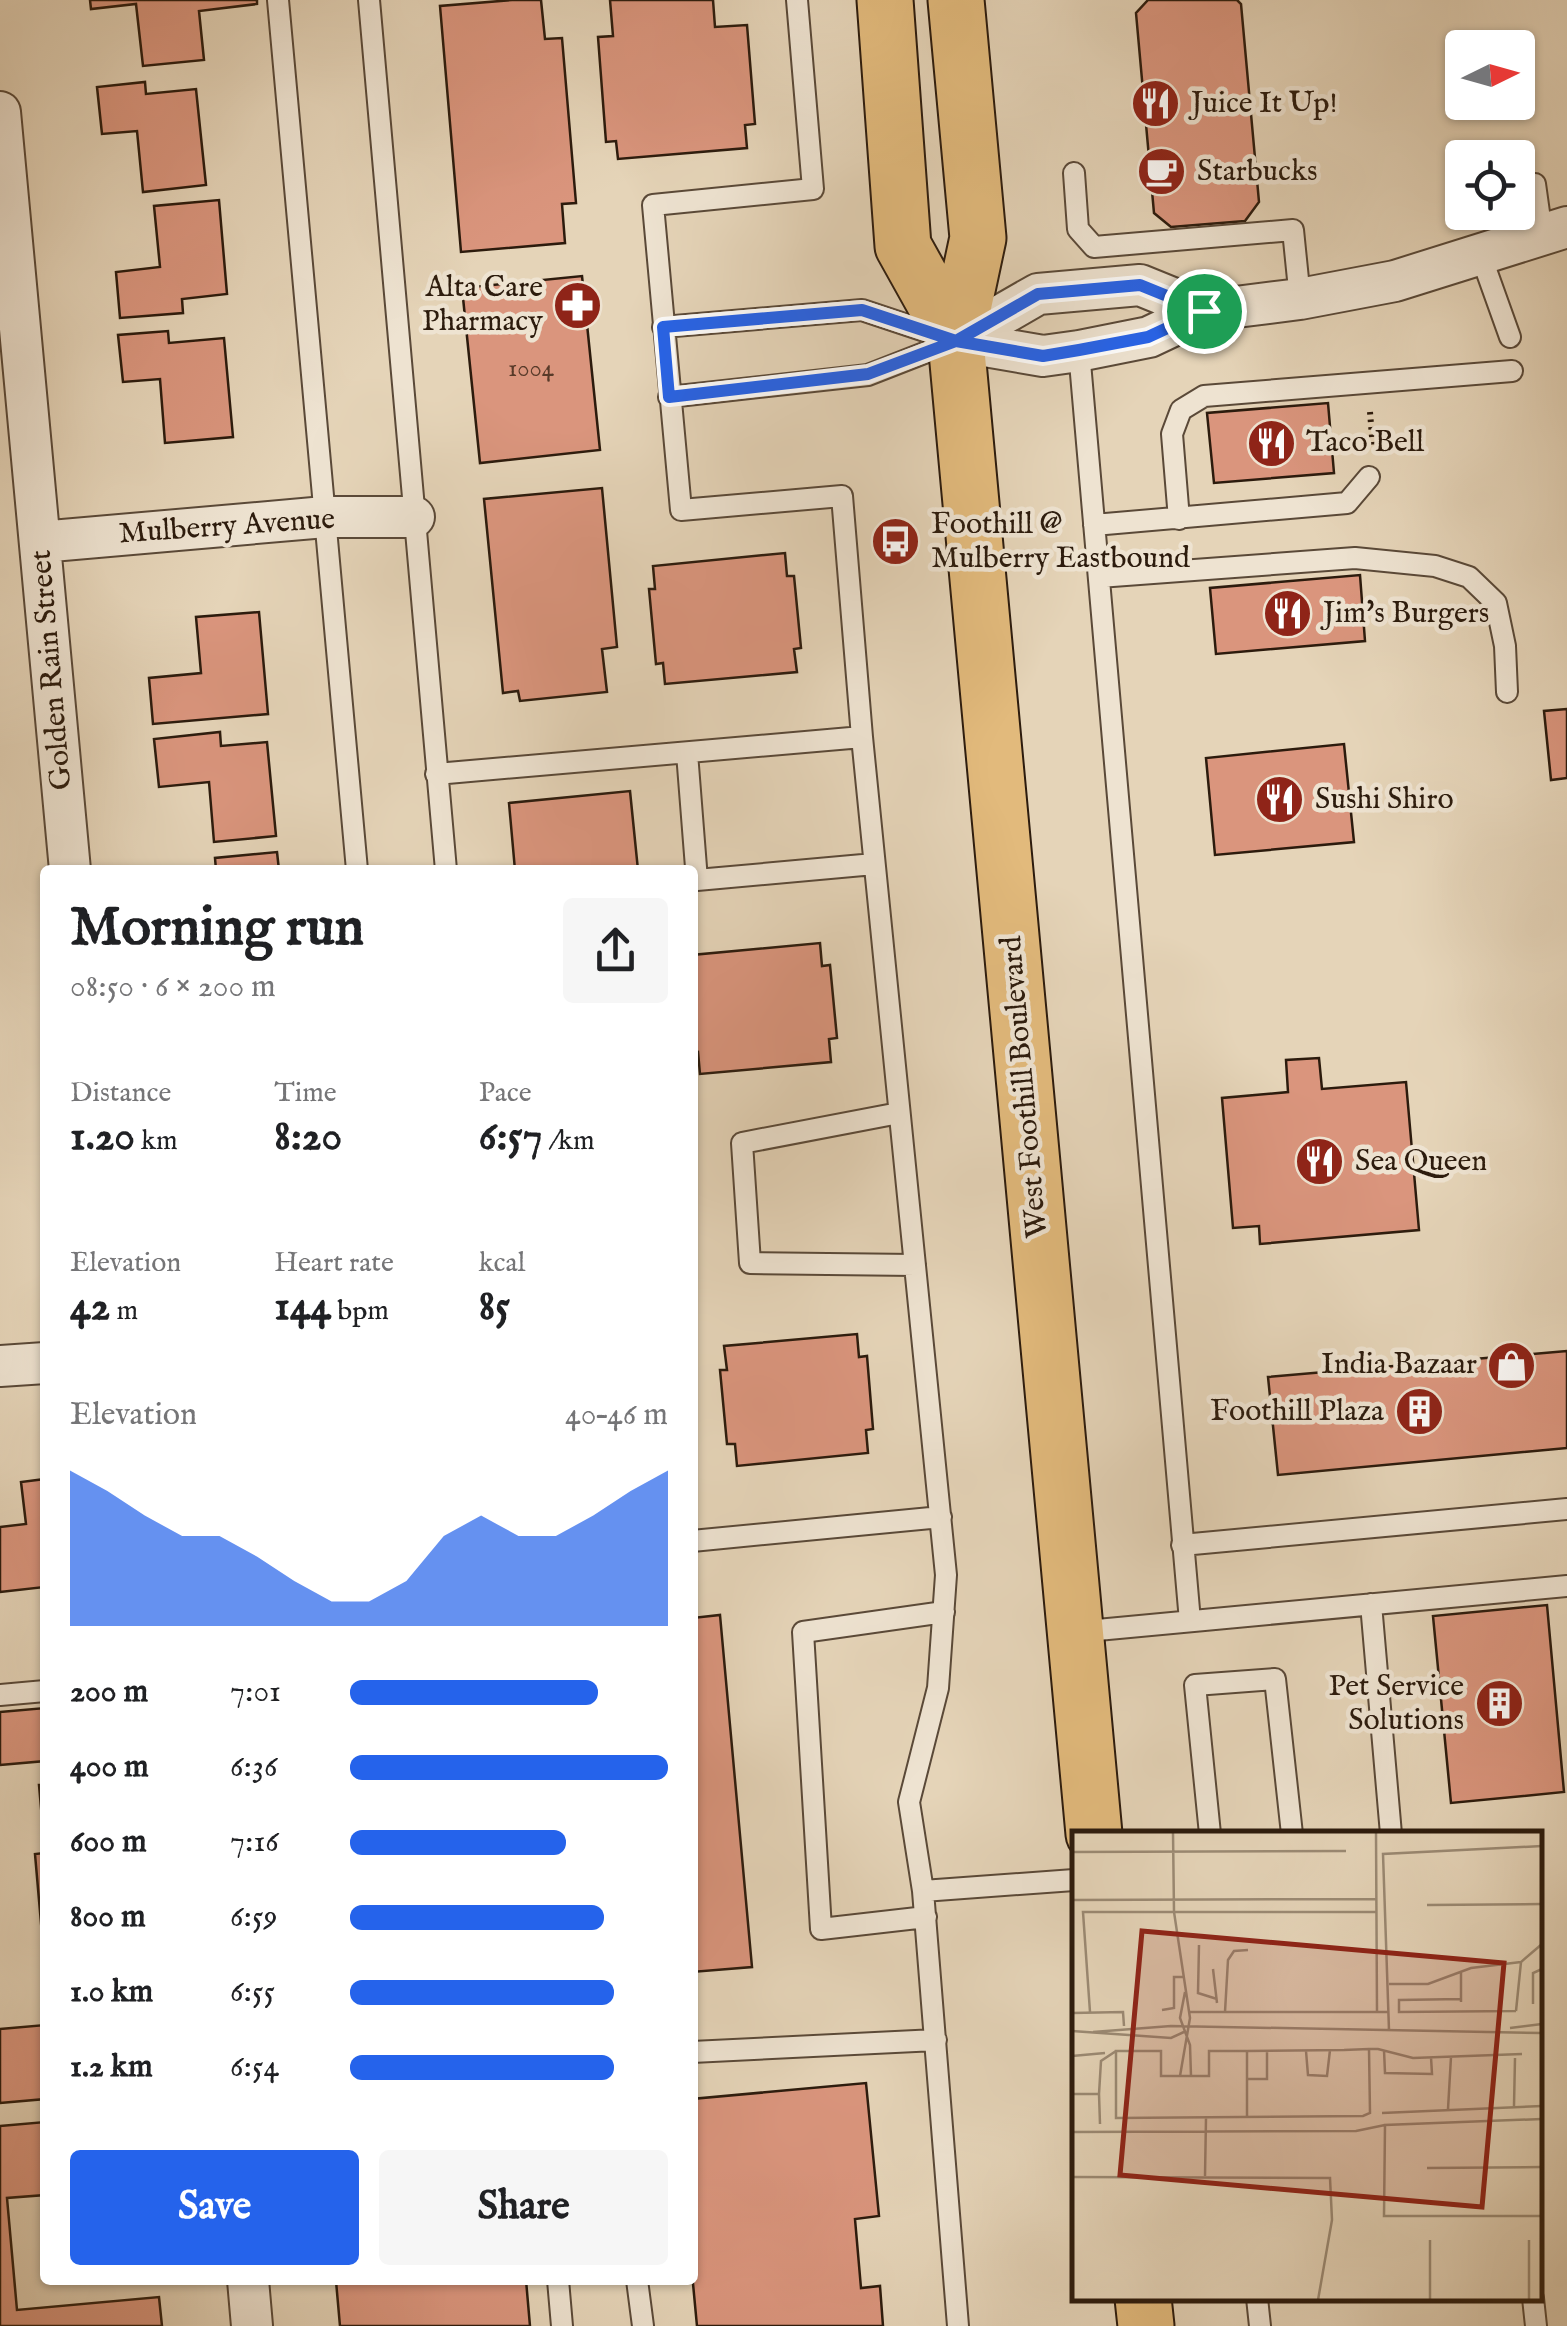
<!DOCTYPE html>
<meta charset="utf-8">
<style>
:root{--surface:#fff;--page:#f6f6f6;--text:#202124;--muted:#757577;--accent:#2563eb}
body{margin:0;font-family:"IM FELL English",serif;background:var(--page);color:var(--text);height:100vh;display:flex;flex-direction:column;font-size:38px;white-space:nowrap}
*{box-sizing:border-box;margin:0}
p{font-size:32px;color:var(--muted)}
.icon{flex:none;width:55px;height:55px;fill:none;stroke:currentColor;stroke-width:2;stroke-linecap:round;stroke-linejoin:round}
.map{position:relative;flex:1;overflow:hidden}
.panel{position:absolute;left:40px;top:865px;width:658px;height:1420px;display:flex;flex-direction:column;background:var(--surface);border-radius:10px;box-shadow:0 2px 8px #0004}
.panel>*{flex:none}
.needle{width:65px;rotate:85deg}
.buttons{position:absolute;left:1445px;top:30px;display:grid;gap:20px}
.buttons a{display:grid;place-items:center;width:90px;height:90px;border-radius:10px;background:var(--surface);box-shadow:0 2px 8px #0004;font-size:50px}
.pin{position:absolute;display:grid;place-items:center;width:85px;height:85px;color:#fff;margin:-42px;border:5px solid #fff;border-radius:50%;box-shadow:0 2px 10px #0007}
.round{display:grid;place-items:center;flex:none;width:105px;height:105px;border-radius:10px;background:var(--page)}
.summary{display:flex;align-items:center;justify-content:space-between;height:170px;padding:0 30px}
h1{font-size:55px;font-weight:700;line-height:75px}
.figures{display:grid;grid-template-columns:repeat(3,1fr);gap:15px;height:170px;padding:10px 30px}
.figures div{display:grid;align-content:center}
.figures b{font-size:42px;font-weight:700}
.figures small{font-size:28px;font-weight:400}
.figures p{font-size:28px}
.chart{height:280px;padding:20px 30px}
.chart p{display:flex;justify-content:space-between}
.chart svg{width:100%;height:180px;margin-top:10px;fill:var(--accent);opacity:.7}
.button{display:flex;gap:20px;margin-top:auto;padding:20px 30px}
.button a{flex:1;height:115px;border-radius:10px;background:var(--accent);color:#fff;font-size:40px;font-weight:700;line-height:115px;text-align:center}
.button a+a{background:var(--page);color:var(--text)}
ul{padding:0 30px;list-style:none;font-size:32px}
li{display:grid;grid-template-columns:160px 120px 1fr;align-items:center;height:75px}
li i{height:25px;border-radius:12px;background:var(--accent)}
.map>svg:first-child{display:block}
.building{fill:#da957d;stroke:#2c1b0d;stroke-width:2.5}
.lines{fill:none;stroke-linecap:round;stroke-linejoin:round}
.lane-casing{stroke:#5a4938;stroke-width:24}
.street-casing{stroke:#5a4938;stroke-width:44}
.primary-casing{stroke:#2c1b0d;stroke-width:59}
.path{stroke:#2c1b0d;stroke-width:6;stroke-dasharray:2.5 5;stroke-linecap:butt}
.lane{stroke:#eee3d1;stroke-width:20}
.street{stroke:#eee3d1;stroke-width:40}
.primary{stroke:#e2ba7c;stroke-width:55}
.route-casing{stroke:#fff;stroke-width:20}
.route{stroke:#2563eb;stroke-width:12}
.labels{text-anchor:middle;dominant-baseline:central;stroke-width:9;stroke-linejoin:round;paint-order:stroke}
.number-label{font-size:25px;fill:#583a29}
.poi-label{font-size:30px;fill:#2c1b0d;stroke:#eee3d1;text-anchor:start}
.street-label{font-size:30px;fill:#2c1b0d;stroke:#eee3d1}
.inset-road{fill:none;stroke:#9b8a74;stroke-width:2.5}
.view{fill:#8f2418;fill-opacity:0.15;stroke:#8f2418;stroke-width:5}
.inset-edge{fill:none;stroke:#2c1b0d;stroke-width:5}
</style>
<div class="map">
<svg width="1567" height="2326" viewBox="0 0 1567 2326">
<rect width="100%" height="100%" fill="#e5d4b8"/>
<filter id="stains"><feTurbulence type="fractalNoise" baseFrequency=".002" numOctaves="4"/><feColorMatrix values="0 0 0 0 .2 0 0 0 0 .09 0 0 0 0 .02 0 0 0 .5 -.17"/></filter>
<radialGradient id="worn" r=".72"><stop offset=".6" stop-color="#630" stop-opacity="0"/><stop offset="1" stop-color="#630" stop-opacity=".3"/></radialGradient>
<path class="building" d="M90,0h167v4l-58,7 5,49 -61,6 -7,-62 -45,5z
M512,0h29l4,39 17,-1 14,165 -14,1 3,39 -104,9 -21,-246z
M610,0h103l2,27 32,-2 8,99 -10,1 2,23 -129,11 -2,-18 -10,1 -8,-105 15,-1z
M1148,0h89l4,4 18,198 -14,19 -74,6 -17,-14 -18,-200z
M145,82l1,12 50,-5 10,96 -63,7 -6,-61 -35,3 -5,-47z
M219,200l8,94 -45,5 1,14 -63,5 -4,-46 44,-5 -6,-61z
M582,276l18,174 -120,13 -18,-175z
M168,331l1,12 55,-5 9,99 -68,6 -5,-64 -37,3 -5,-47z
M1328,403l6,70 -120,10 -7,-70z
M602,488l15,159 -15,2 5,43 -87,9 -2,-10 -15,2 -19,-194z
M785,553l2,23h7l7,72 -7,1 3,23 -132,12 -2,-21 -7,1 -7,-75h6l-2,-23z
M1360,575l5,66 -149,13 -6,-66z
M259,612l9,102 -115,10 -4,-46 52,-5 -5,-56z
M1567,709v69l-16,2 -7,-69z
M220,732l1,14 46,-4 9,94 -62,6 -5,-60 -50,5 -5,-48z
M1344,744l10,98 -139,13 -9,-97z
M630,791l8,79h-123l-6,-67z
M277,852l2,18h-63l-1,-12z
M820,943l2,23 8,-1 7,73 -8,1 2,23 -131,12 -2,-22 -6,1v-98z
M1319,1058l3,31 84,-7 13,148 -159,14 -1,-18 -26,2 -11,-130 66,-6 -2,-32z
M857,1334l2,23 8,-1 6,73 -7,1 2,23 -131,13 -2,-22h-8l-7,-74h7l-3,-24z
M1567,1351v97l-289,27 -10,-98z
M45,1479v108l-45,5v-65l26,-3 -5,-42z
M1547,1605l17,187 -113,11 -18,-187z
M720,1615l32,352 -60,5v-354z
M45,1708v53l-45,4v-53z
M39,1785h6v184l-10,-115 10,-1z
M45,2025v74l-45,4v-74z
M866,2083l13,133 -24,3 6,69 19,-2 3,40h-186l-5,-53v-174z
M45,2122v73l-38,3 10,112 142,-13 3,29h-162v-200z
M526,2280l4,46h-190l-4,-45z"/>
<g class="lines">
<defs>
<path id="lane" d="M278,0l79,870
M369,0l77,870
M797,0l16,189 -160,16 28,305 161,-14 20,241 84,838 -8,113 -29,114 14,89 35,435
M1074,173l4,56 16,18 199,-17 7,69
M1535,184l7,50
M1481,256l29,81
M663,327l199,-17 78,26
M1079,351l111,1270
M669,397l199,-22 87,-34
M1179,519l-7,-85 9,-24 23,-14 308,-25
M1094,525l253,-22 22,-26
M1099,577l256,-19 80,8 34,11 27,26 9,43 2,46
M687,753l10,127 177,-16
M436,774l426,-37
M899,1113l-157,30 8,120 165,2
M692,1541l249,-24
M1182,1545l385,-36
M1371,1604l20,230
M1076,1632l491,-46
M0,1695l45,-4
M1210,1834l-15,-149 80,-6 17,155
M923,1891l151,-11
M926,1917l-105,12 -18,-297 141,-20
M692,2052l244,-12
M558,2280l4,46
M637,2280l6,46
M1257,2298l3,28
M1533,2298l3,28"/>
<path id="street" d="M0,112l70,758
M956,341l87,15 36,-5 70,-14 55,-26 96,-12 95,-18 172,-54
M956,341l82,-47 102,-9 64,26
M40,542l285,-25h89
M0,1366l45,-3
M248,2280l4,46"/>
<path id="primary" d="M885,0l18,246 53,95
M956,0l22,238 -22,103 138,1493
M1143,2298l3,28"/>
</defs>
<use href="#lane" class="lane-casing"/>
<use href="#street" class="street-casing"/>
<use href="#primary" class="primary-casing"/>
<path class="path" d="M1370,412l3,37"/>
<use href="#lane" class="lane"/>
<use href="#street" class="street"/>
<use href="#primary" class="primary"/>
</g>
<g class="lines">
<defs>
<path id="route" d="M1204,311l-56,26 -69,13 -36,6 -87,-15 -88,33 -199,23 -6,-70 199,-17 94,31 82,-47 102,-9 64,26"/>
</defs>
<use href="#route" class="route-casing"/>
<use href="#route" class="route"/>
</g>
<defs>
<symbol id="restaurant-disc" viewBox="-11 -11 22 22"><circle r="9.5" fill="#8f2418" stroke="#eee3d1"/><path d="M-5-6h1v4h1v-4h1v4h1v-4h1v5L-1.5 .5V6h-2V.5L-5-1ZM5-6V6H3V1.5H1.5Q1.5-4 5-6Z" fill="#fff"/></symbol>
<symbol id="cafe-disc" viewBox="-11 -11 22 22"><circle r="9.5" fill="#8f2418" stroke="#eee3d1"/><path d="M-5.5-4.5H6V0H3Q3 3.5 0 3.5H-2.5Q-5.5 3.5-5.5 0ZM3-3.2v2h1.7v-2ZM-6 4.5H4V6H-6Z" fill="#fff"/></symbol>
<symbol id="pharmacy-disc" viewBox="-11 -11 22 22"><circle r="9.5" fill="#8f2418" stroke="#eee3d1"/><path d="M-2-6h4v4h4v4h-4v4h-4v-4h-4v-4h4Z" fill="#fff"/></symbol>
<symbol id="bus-disc" viewBox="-11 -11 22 22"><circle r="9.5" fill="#8f2418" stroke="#eee3d1"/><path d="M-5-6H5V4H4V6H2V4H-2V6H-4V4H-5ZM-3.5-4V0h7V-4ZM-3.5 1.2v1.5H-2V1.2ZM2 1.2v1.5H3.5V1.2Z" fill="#fff"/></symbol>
<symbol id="shop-disc" viewBox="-11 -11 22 22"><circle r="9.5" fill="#8f2418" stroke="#eee3d1"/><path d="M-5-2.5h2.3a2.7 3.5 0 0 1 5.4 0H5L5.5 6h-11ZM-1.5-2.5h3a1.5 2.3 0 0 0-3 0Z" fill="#fff"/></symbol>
<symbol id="building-disc" viewBox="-11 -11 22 22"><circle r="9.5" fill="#8f2418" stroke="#eee3d1"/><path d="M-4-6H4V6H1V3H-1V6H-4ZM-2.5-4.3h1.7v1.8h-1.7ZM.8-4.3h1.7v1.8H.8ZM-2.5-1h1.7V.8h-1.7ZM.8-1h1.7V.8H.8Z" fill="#fff"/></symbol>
</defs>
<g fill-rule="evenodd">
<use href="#restaurant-disc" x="1128" y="76" width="55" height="55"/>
<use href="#cafe-disc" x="1134" y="144" width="55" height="55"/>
<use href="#pharmacy-disc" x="550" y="278" width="55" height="55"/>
<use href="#restaurant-disc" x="1244" y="416" width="55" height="55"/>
<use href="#bus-disc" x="868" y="514" width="55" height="55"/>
<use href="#restaurant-disc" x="1260" y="586" width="55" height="55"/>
<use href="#restaurant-disc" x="1252" y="772" width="55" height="55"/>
<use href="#restaurant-disc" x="1292" y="1134" width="55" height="55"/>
<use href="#shop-disc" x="1484" y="1338" width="55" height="55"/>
<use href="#building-disc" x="1392" y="1384" width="55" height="55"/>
<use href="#building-disc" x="1472" y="1676" width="55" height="55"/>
</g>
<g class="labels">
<g class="number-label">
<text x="531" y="369">1004</text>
</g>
<g class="poi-label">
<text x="1191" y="104">Juice It Up!</text>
<text x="1197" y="172">Starbucks</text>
<text x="543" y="288" text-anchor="end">Alta Care<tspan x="543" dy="34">Pharmacy</tspan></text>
<text x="1306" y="443">Taco Bell</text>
<text x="931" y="525">Foothill @<tspan x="931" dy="34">Mulberry Eastbound</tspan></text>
<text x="1323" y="614">Jim's Burgers</text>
<text x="1315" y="800">Sushi Shiro</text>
<text x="1355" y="1162">Sea Queen</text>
<text x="1477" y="1365" text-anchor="end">India Bazaar</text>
<text x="1384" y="1412" text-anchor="end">Foothill Plaza</text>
<text x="1464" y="1687" text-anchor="end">Pet Service<tspan x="1464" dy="34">Solutions</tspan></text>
</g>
<g class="street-label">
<text transform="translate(227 527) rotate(-4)">Mulberry Avenue</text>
<text transform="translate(52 670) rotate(-95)">Golden Rain Street</text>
<text transform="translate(1025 1087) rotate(-95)">West Foothill Boulevard</text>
</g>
</g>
<g transform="translate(1072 1831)">
<rect width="470" height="470" fill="#e5d4b8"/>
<path class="inset-road" d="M101,1l1,80 16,106 -10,58M304,1l1,180M0,21l274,-1M0,69l304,-1M355,74l115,-1M127,114l-1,48 19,6M141,138l4,34M317,153h39l43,-16 50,-6M113,161l-5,26 10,27 1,31M389,168l-62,1v12l117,-1M389,171v-30M461,173v-31l9,-4M90,179l12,-2v-31h11M444,180l5,-49 21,-18M18,181l-7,-100h293M118,181h199M153,181l3,-52 6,-9 14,-1M0,182l51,-1 1,14M438,197l32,-4M317,199l-6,-176 159,-8M0,200l99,7 15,-7M21,201l78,-6 371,7M297,218l1,64 -7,3 -247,2v-67h45v25h48v-25h38l97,-1 25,-1h9l35,9 109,-4M312,219l1,23 47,1 -1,-17M234,220l2,24 19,1 3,-26M0,225l33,-3M175,248h20v-28M0,263h27l2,-33 15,-10M27,263l1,30M442,275l1,-48M376,278l3,-52M310,282l160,-7M175,287v-67M470,288l-157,6 -1,91h158M0,301l284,-1 29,-6M355,337l115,-1M133,345l1,-58M0,346l258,1 2,42 -14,80M358,409v60M457,409v60"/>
<path class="view" d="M70,100l362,32 -22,244 -362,-32z"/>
<rect width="470" height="470" class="inset-edge"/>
</g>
<rect width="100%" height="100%" filter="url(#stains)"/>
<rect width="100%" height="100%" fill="url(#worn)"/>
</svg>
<div class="buttons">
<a><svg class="needle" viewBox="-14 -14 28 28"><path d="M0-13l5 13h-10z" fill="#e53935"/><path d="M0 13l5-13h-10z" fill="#757577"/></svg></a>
<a><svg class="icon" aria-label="locate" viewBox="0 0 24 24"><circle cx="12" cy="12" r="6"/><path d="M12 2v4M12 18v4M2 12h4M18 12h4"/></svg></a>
</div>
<div class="pin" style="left:1204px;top:311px;background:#1e9e55"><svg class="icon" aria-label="arrive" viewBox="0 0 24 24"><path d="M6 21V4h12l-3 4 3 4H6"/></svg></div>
<section class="panel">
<div class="summary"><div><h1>Morning run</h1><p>08:50 · 6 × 200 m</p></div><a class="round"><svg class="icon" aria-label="share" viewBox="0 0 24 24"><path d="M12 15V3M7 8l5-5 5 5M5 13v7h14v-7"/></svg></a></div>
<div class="figures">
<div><p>Distance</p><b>1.20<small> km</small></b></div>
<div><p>Time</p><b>8:20</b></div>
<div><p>Pace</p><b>6:57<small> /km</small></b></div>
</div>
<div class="figures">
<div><p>Elevation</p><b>42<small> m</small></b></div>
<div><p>Heart rate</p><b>144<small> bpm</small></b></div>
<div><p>kcal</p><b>85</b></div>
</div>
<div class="chart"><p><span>Elevation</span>40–46 m</p>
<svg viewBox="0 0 160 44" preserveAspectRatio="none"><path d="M0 44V6L10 11L20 17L30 22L40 22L50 27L60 33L70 38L80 38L90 33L100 22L110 17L120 22L130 22L140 17L150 11L160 6V44z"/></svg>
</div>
<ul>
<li><b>200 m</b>7:01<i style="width:78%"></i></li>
<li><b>400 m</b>6:36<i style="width:100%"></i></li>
<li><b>600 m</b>7:16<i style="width:68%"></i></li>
<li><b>800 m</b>6:59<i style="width:80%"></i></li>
<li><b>1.0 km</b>6:55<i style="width:83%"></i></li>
<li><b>1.2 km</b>6:54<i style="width:83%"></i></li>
</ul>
<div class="button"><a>Save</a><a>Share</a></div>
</section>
</div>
